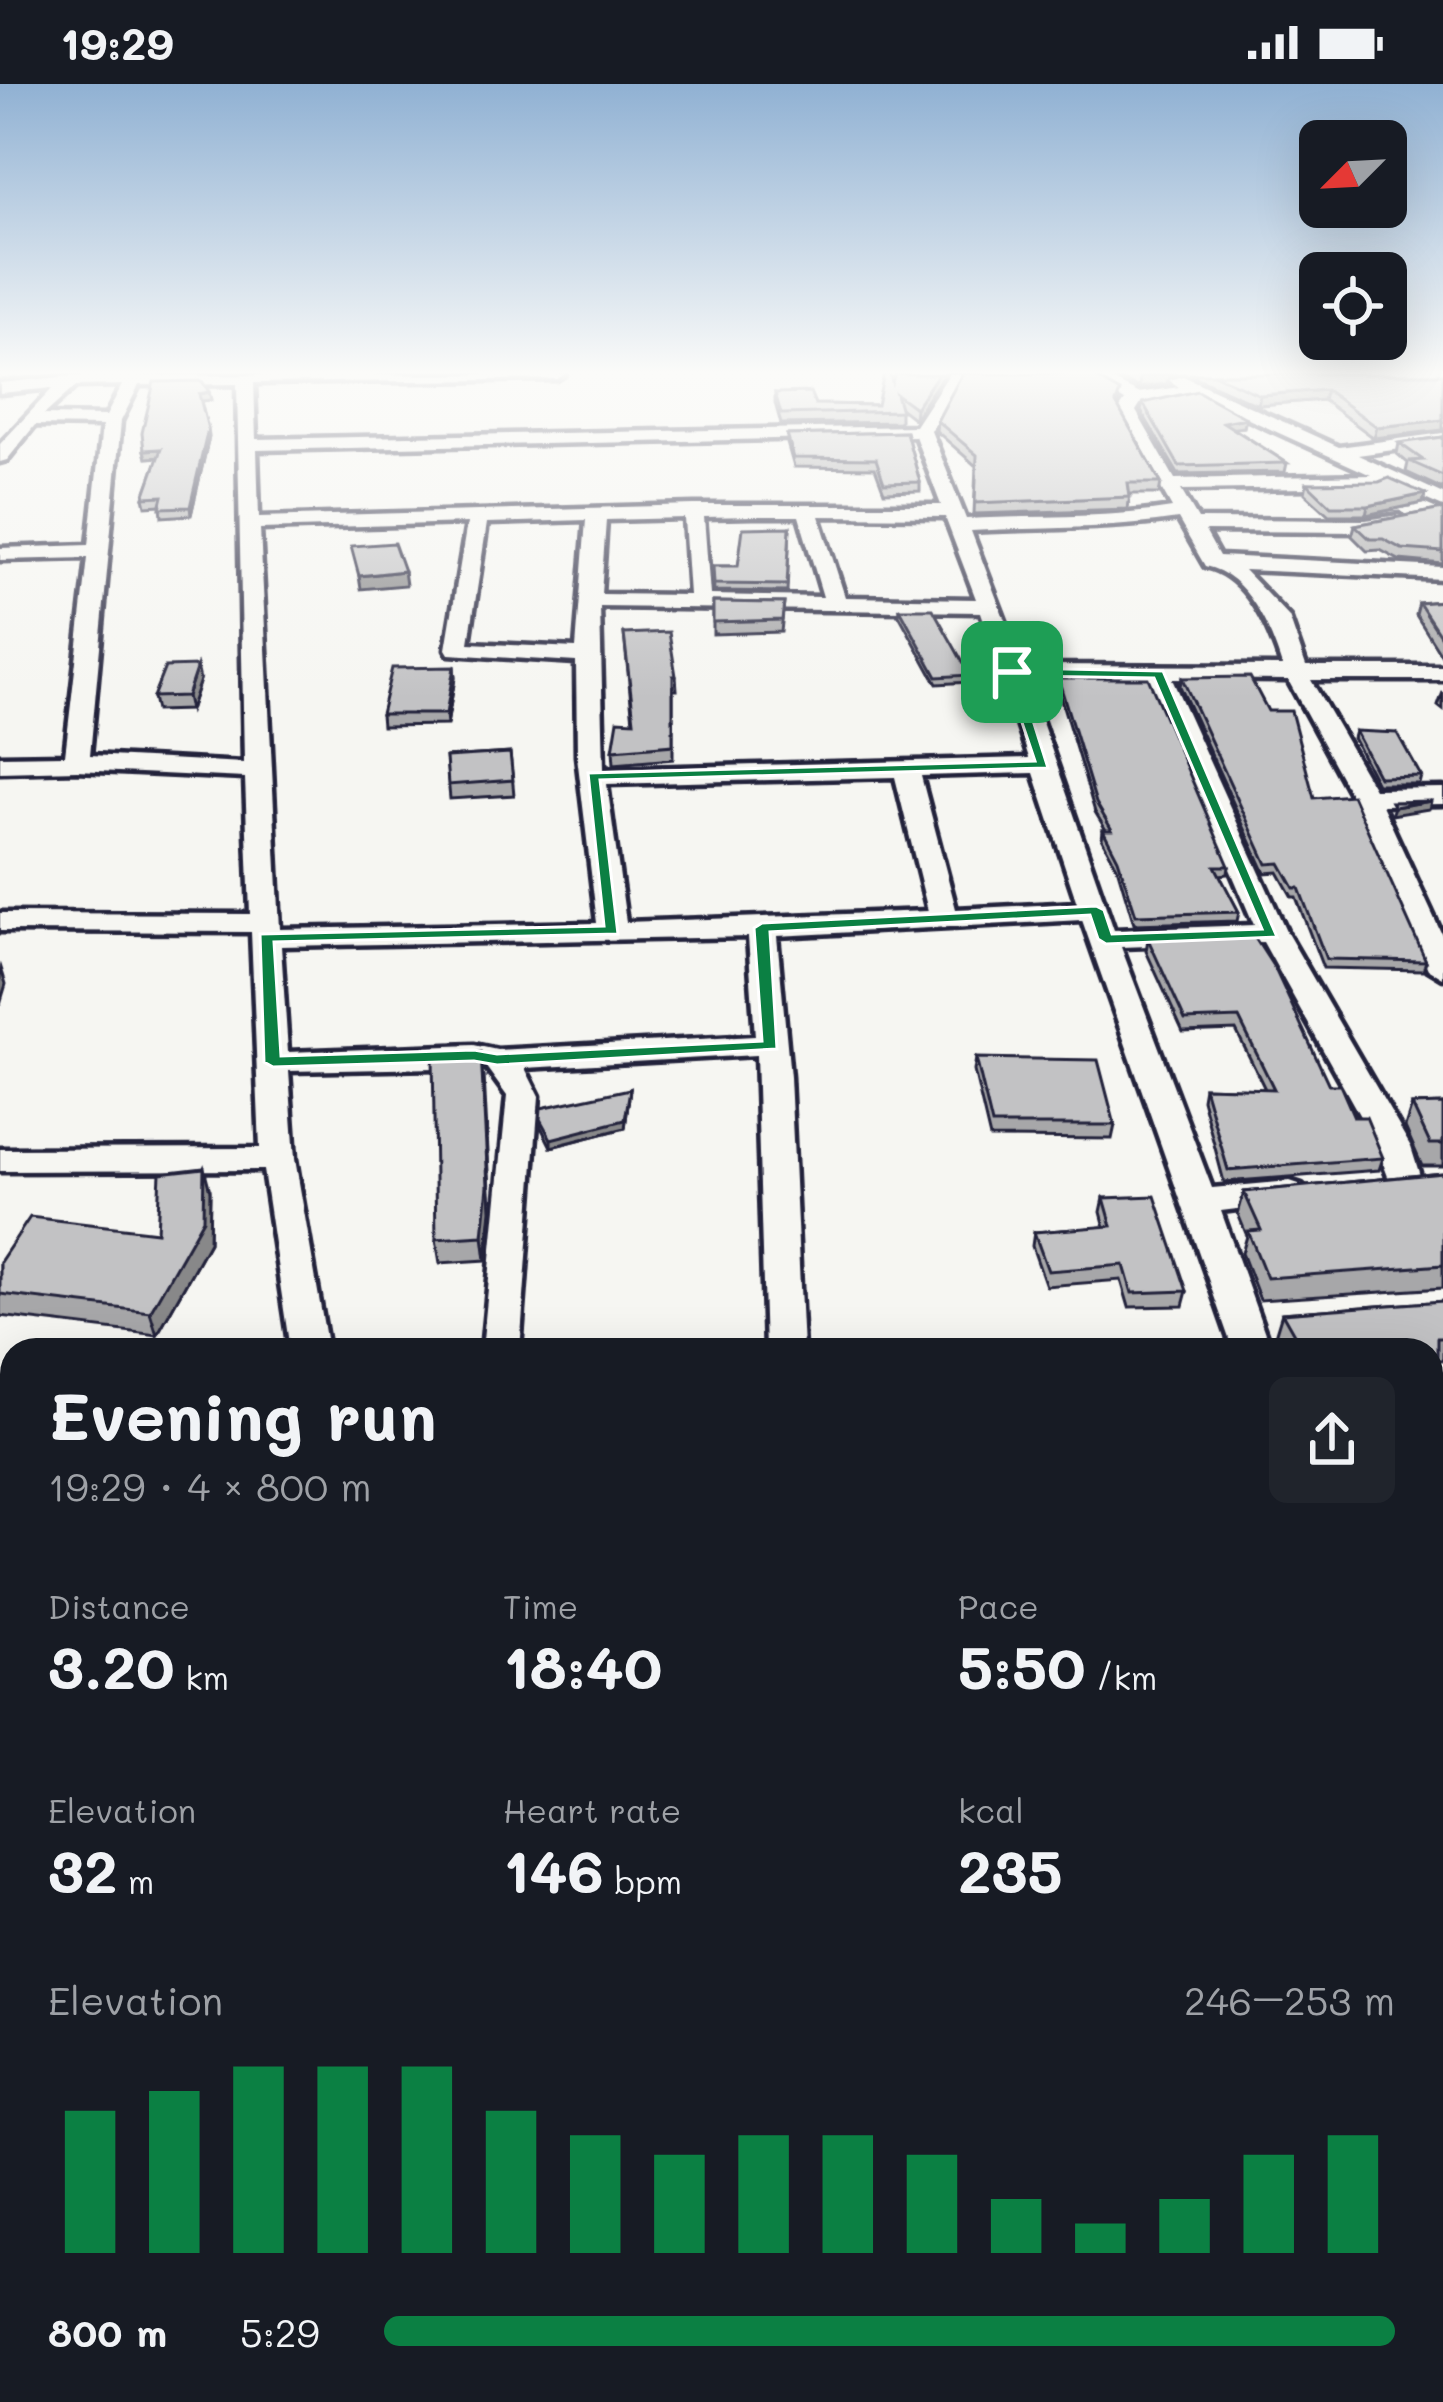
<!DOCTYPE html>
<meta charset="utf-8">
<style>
:root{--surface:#171b24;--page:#20242c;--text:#f1f3f6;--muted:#9ea1a6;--accent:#0b8043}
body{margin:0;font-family:Mali,sans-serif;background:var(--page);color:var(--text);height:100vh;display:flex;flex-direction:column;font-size:45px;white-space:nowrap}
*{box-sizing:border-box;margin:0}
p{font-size:39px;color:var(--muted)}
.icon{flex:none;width:66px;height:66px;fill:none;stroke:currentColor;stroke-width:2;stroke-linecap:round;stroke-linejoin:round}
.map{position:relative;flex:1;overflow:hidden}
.panel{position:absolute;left:0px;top:1254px;width:1443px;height:1065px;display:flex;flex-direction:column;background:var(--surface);border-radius:36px 36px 0 0;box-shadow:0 12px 48px #0002}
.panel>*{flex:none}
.needle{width:78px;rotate:246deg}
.fabs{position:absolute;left:1299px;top:36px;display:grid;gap:24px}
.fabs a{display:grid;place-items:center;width:108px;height:108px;border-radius:18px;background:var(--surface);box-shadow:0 12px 48px #0002;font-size:60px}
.pin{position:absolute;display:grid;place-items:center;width:102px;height:102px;color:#fff;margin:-51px;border-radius:24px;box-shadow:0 6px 18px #0006}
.round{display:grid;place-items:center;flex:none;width:126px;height:126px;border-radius:18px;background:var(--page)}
.summary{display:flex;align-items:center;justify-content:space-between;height:204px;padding:0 48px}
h1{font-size:66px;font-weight:700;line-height:90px}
.figures{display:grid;grid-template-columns:repeat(3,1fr);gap:18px;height:204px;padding:12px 48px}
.figures div{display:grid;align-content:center}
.figures b{font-size:60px;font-weight:700}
.figures small{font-size:33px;font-weight:400}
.figures p{font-size:33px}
.chart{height:336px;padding:24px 48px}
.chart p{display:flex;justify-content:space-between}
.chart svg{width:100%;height:216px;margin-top:12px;stroke:var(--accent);stroke-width:6}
ul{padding:0 48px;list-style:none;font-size:39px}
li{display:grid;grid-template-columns:192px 144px 1fr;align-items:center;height:90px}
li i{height:30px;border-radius:15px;background:var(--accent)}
.status{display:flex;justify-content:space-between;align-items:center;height:84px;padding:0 60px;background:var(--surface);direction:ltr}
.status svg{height:33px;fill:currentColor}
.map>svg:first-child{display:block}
.built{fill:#e6e6e4}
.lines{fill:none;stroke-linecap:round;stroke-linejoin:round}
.minor-casing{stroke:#22223b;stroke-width:9}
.minor{fill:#f6f6f2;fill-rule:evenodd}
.wall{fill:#a7a7a9;stroke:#22223b;stroke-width:3}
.shaded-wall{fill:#888889;stroke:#22223b;stroke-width:3}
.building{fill:#c2c2c4;stroke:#22223b;stroke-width:3}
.route{fill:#0b8043;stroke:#fff;stroke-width:3;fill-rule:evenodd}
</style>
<div class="status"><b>19:29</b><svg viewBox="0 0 49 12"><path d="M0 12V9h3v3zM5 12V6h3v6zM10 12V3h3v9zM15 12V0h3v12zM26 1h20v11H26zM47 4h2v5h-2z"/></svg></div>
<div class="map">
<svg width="1443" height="2318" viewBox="0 0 1443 2318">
<rect width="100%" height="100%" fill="#f6f6f2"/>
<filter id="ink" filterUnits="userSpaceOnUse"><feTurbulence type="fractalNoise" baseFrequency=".00833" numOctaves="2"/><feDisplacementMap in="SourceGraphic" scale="24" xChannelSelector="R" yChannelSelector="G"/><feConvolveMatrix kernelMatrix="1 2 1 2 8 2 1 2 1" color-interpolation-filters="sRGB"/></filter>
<g filter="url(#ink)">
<path class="built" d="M1177,290h266v62l-111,16z"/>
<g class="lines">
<defs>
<path id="minor" d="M565,290l-8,5 -303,4 2,56 659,-13 34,-52h16l-34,57 35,88c69,-4 138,0 206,-11l-54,-97 7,-10 -45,-27h20l38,19 41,-6 -10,-7 14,-4 156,71 104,-14v10l-85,12 85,39v13l-57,-25 -9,5 -196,3 17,29 168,1 33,-5 10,6 -43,11 -161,-1 14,25 224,11v12l-199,-9 45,47 17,49h137v14h-132l63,109 69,-1v16l-61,1 61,132v41l-15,-9 -76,-172 -64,-117 -116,-1 115,254 124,214 11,35 -5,8h-24l-16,-43 -114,-205 -142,5 91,241 78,-7 12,4 5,8 -5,8 -81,10 50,139h-38l-151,-430 -305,16 13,141 13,273h-38l-9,-295 -231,13 14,28 -19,254h-38l25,-254 -21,-29 -197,4 6,88 33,191h-38l-27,-180 -263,1v-22l260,-1 -9,-216 -251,-1v-18l250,1 -5,-136 -168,-8 -77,2v-16l65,-1 23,-197 -88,2v-12l89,-3 13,-119 -67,-1 -28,35 -7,2v-18l53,-56 -53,5v-10l72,-7zM237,300l7,379 -154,-8 31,-334 18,-36zM122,301l-16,31 -62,-1 32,-29zM1196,311l175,80 -196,4 -39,-68 5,-8zM915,352l26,69h-247l-435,12 -2,-67zM753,432h46l24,81 -113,-2 -6,-78zM819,432l126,1 31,82 -131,-2zM684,434l5,77 -88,-1 5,-74zM1178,435l27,47c43,9 65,62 77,100l-260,-1 -51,-134c69,-4 138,-1 207,-12zM586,436l-10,128 -107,-5 18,-120zM467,439l-21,126 3,5 127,8 1,94 20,167 -317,6 -20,-400zM600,523l381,5 48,146 -425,11zM1027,595h122l105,246 -140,5zM1034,689l43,130 -121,6 -35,-133zM895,693l33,134 -302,11 -19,-138zM748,853l7,99 -258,14 -23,-5 -186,7 -7,-106z
M1431,1812l12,5v86l-12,-4z
M12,1967v54l-12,1v-54z
M375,2307h62l1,11h-62z"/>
</defs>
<use href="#minor" class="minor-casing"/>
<use href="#minor" class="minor"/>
</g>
<path class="wall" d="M944,290l-30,45 -14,-11v14l-119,2 -6,-21v-10l40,11 62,1 15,-23z
M1110,290h66l-7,1 -2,9 -28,4z
M1189,290h254l-69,64 -51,-38 -65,5z
M209,308l2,8 -10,1 8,36 -18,78 -29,2 -1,-12 -15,1 -2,-9 14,-40 -12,1 -2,-8z
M1119,318l-2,4 44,77 -2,11h-29l-2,15 -154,5 2,-48 -40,-35 1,-10z
M1143,319l103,15 -2,9 -11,1 54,35 -2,9 -107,2 -37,-63z
M906,348l14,50v9l-36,1 -9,-24 -81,-1 -7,-24v-8z
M1443,353v52l-37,-17 2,-9 -11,-9 2,-11z
M1307,399l118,11 -2,9 -57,12h-37l-24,-22z
M1443,425v55l-44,-4 -19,-10 -13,1 -15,-15 3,-11z
M790,443l-3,65 -73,-1 -1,-25h25z
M1443,517v57l-27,-43 3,-12z
M713,518l71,1 -3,29 -68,2z
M900,525l70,66 -1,7 -32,2 -38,-69z
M624,550l52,42 1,14h-4v69l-59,5 -1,-14 20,-29z
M454,583l1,11 -8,47 -65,1 -1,-12z
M1058,594l171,188 -1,8 -9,1 20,37 -2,9 -103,3 -17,-57 -15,-28 1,-9h3l-11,-18 -38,-126z
M1182,594l132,120 112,163 -3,9 -100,-2 -27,-71h-4l-14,-25 -13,1 -85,-187z
M200,596l-10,30 -34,1 -3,-14z
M1443,608v18l-5,-4z
M1355,647l66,45 -2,8h-42l-24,-46z
M510,669l4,42 -64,4 -4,-42z
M1148,855l181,146 54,73 -4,12 -155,12 -22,-83 2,-12 61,2 -29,-59 -53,2 -37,-81z
M976,974l139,67 -3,14 -122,-1 -16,-67z
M484,991l7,135 -5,50 -46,3 -4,-24z
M630,1005l-5,39 -74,19 -10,-20 -1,-8z
M1443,1020v62h-21l-17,-39 7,-22z
M1443,1089v115l-183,12 -18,-47 5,-17 -9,-22 6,-22z
M210,1107l-1,51 -52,93 -157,-19v-54l157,-30z
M1104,1114l83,93 -4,15 -54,1 -8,-27 -75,6 -14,-40 2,-14 71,-5 -4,-15z
M1443,1217v59h-6v13l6,-1v59l-6,1 -1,13 7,69 -6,1 1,18h5v298l-12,-36v-65h8l-8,-19v-361h-148l-8,-14 7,-23z
M12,1298v60h-12v-17z
M12,1436v86l-12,-1v-60z
M0,1713l12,1v213l-12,1z
M1431,2050l12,5v164h-12z
M871,2307h124l6,11h-125z"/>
<path class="shaded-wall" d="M938,290h6l-30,45 1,-11z
M1168,290h8l-7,1 -2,9 -28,4 1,-10z
M1326,306l-3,10 -65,5 2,-10z
M209,308l2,8 -11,1 -1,-7z
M1246,334l-2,9 -23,3 2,-8z
M1443,336v10l-69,8 3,-11z
M208,345l1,8 -18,78 -1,-8z
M161,365l2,8 -17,1 -2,-8z
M1425,410l-2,9 -57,12 2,-9z
M404,487l2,14 -45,4 -2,-13z
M197,582l3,14 -10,30 -3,-14z
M454,583l1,11 -8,47 -1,-11z
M1431,717l-2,8 -38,6 3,-8z
M1,884l5,16 -6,20v-32z
M481,968l10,158 -5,50 -3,-24z
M630,1005l-5,39 -74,19v-8z
M204,1084l6,23 -1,51 -52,93 -7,-23z
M1443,1410v20l-12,3 5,-22z
M167,2307h15l-2,11 -15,-1z
M526,2307h32l-20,11h-32z"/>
<path class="building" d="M884,290h6l2,8 3,-8h43l-23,34 -19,-14 5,17 -120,3 -6,-21 35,-1 5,12 62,1z
M962,290h127l31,18 -4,11 45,80h-33l2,14 -155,6 2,-48 -40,-34z
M1132,290h37l-29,4z
M1213,290h230v46l-66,7 -51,-37 -66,5z
M202,297l7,11 -10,2 9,35 -18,78 -30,1 3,-12 -19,1 17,-48 -17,1 -2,-17 12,-51z
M1197,307l49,27 -23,4 64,41 -108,3 -36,-63z
M906,348l14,50 -36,1 -8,-24 -82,-1 -7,-23z
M1443,353v39l-34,-15 14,-1 -24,-17z
M1389,394l36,16 -57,12h-37l-24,-23 72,-1z
M1443,425v43l-41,-3 -19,-10h-13l-15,-14z
M790,443l-3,58 -73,-1 -1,-18h25l5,-38z
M394,459l10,28 -45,5 -8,-30z
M1443,517v39l-24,-37z
M713,518l71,1 -2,17 -69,2z
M900,525h33l37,66 -33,2z
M669,548l7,44h-3v69l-60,5 5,-30 16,1 -10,-87z
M197,582l-10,30 -34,1 12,-30z
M454,583l-8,47h-65l11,-46z
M1250,593l18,34h23l23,87 38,-3 74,166 -100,-2 -27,-71h-5l-14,-25 -13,1 -85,-186z
M1058,594h90l81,188h-14l24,46 -103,3 -18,-56 -15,-29h9l-16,-27z
M1355,647l42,2 24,43 -42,1z
M510,669l3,27 -65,5 -2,-28z
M1431,717l-37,6 -3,-5z
M1253,851l22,34 54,116h11l14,32h12l17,41 -155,12 -24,-83 70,2 -35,-71 -54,2 -37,-81z
M481,968l7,134 -5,50 -47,3 -3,-183z
M976,974l122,2 17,65h-123z
M630,1005l-5,31 -74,19 -11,-20 1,-11z
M1443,1020v40h-13l-18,-39z
M204,1084l-1,51 -53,93 -150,-18v-32l30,-45 127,15 3,-59z
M1443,1089v92l-176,13 -19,-47 13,-1 -17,-38z
M1155,1112l32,95 -55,2 -8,-28 -76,6 -14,-39 78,-6 -8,-28z
M1443,1217v37h-6v35l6,-1v37l-6,1 -1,35 7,2v47l-7,1 2,38h5v158l-12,-27v-51h8l-8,-17v-246h-128l-21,-37z
M1040,1263l43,1v2h-43z
M6,1298h6v44l-12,-1v-29z
M11,1436l1,66 -12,-1v-40z
M1431,1646h12v45l-12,-35z
M0,1713l12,1v191l-12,1z
M1431,2050l11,1 1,4v147h-12z
M64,2307h103l-2,10 -103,1z
M495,2307h31l-20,11h-8z
M573,2307h97l3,11h-98z
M881,2307h114l6,11h-115z"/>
</g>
<linearGradient id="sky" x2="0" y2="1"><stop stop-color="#90b1d3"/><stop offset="0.47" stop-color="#fbfbf9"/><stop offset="1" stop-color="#fbfbf9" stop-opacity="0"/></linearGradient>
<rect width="1443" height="614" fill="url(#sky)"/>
<path class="route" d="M1012,584l151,3 114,266 -171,7 -8,-5 -8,-24 -320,17 7,117 -280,16 -23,-4 -201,6 -9,-5 -4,-128 344,-8 -16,-153 447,-12 -30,-89zM1019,592l135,2 108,251 -150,5 -8,-24 -8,-4 -334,17 -8,5 8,113 -265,13 -23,-4 -193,6 -7,-114 344,-8 -18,-154 448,-12z"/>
</svg>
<div class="fabs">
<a><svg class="needle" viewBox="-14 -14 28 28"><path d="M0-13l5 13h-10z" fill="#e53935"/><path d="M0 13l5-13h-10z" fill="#9ea1a6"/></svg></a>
<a><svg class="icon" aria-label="locate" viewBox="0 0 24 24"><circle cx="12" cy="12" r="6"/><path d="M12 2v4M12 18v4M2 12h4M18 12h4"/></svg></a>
</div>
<div class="pin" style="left:1012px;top:588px;background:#1e9e55"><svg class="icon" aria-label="arrive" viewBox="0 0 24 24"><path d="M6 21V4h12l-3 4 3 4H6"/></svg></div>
<section class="panel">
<div class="summary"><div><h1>Evening run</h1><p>19:29 · 4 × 800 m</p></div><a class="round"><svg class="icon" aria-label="share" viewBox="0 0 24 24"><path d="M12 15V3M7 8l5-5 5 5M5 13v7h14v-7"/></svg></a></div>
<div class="figures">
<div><p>Distance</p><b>3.20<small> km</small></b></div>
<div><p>Time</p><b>18:40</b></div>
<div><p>Pace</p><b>5:50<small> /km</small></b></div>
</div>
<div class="figures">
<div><p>Elevation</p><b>32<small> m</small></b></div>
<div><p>Heart rate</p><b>146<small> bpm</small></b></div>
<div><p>kcal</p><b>235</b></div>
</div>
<div class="chart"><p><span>Elevation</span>246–253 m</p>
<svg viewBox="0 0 160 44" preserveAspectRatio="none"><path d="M5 44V15M15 44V11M25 44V6M35 44V6M45 44V6M55 44V15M65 44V20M75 44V24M85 44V20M95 44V20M105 44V24M115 44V33M125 44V38M135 44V33M145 44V24M155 44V20"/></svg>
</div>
<ul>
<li><b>800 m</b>5:29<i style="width:100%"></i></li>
</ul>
</section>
</div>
